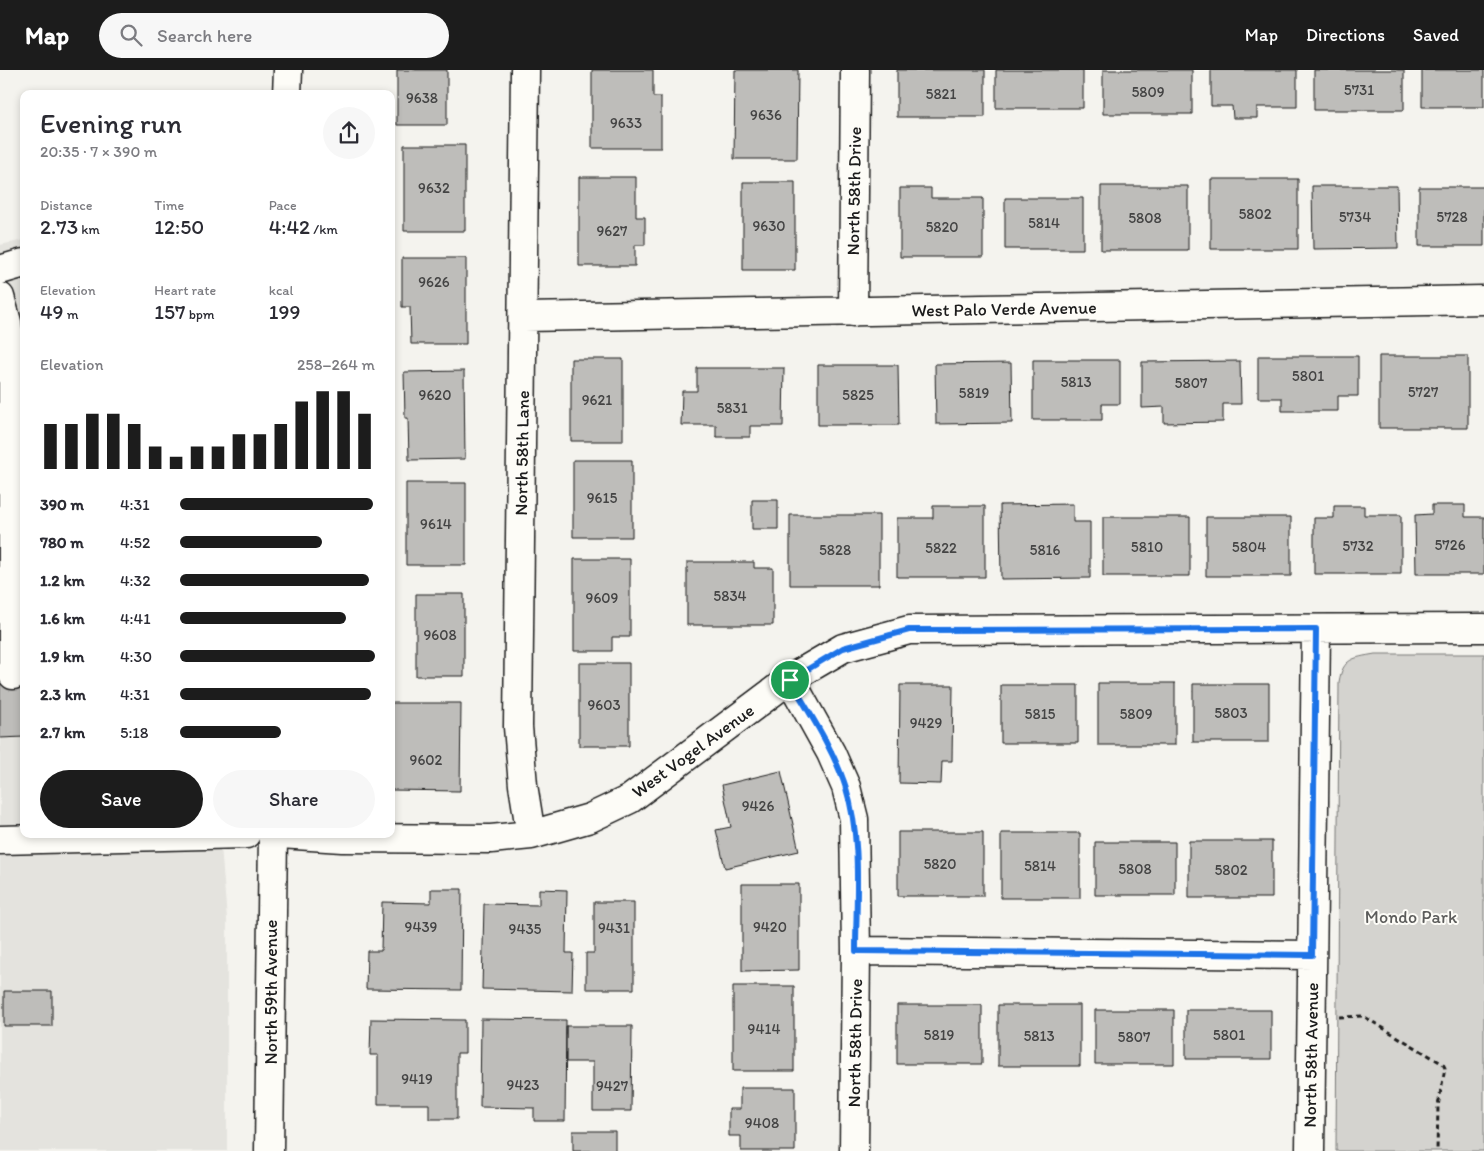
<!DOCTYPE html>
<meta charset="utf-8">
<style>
:root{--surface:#fff;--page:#f7f7f7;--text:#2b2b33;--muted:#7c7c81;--accent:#1c1c1c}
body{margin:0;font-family:Itim,sans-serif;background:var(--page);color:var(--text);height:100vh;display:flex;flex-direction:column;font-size:19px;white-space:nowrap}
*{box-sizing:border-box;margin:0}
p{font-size:16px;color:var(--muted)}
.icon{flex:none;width:28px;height:28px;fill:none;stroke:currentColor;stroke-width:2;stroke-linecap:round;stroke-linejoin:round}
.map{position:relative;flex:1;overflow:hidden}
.sheet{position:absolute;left:20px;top:20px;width:375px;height:748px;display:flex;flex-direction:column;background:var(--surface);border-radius:10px;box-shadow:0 2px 8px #0003}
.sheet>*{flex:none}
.pin{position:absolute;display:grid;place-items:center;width:42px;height:42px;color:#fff;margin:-21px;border:2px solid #fff;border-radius:50%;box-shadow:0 1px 5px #0007}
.round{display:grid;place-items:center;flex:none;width:52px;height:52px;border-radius:26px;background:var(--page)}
.overview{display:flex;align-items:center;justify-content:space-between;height:85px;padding:0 20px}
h1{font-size:28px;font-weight:600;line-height:38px}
.metrics{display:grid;grid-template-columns:repeat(3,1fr);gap:8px;height:85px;padding:5px 20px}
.metrics div{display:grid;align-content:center}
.metrics b{font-size:21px;font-weight:600}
.metrics small{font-size:14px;font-weight:400}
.metrics p{font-size:14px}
.chart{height:140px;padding:10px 20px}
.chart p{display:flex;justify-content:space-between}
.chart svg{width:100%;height:90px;margin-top:5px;stroke:var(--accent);stroke-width:6}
.action{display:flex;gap:10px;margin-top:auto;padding:10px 20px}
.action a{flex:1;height:58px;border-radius:30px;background:var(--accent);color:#fff;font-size:20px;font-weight:600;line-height:58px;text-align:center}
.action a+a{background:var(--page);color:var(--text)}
ul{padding:0 20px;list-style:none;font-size:16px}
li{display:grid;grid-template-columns:80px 60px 1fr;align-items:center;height:38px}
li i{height:12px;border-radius:6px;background:var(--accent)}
header{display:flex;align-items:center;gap:30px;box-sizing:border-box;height:70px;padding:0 25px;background:var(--accent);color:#fff}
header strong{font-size:24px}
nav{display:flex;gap:28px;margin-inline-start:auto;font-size:18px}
.search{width:350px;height:45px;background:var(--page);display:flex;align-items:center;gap:12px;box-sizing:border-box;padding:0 18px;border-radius:28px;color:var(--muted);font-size:19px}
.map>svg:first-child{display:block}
.built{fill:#e4e3de}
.green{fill:#d4d3cf;stroke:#787876}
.building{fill:#bebdba;stroke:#1c1c1c}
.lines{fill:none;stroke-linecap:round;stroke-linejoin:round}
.minor-casing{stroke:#1c1c1c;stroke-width:31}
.major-casing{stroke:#1c1c1c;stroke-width:31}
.path{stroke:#1c1c1c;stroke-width:3;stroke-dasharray:5 4;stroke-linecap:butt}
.minor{stroke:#fdfcf7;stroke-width:28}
.major{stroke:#fdfcf7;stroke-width:28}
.route-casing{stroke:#fff;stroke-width:10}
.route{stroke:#1a73e8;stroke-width:6}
.labels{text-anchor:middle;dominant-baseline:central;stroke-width:4;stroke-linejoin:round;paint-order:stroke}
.number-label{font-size:15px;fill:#444}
.street-label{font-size:18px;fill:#1c1c1c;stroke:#fdfcf7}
.park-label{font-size:18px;fill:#5c5c5b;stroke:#fdfcf7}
</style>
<header>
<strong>Map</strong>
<div class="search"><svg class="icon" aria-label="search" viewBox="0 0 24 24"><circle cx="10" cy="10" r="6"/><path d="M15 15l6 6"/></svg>Search here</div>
<nav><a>Map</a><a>Directions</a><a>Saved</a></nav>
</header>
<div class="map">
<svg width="1484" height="1081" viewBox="0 0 1484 1081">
<rect width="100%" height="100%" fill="#f4f3ee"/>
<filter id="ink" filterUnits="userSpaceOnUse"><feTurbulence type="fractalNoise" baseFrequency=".02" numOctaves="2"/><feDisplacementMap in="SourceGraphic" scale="10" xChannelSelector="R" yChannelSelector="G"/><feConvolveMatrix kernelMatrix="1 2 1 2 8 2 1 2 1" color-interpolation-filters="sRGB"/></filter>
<g filter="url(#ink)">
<path class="built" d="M24,170v594h196l7,85v232h-227v-906z"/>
<path class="green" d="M1375,584h109v497h-148l3,-469c4,-24 14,-24 36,-28z"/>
<path class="building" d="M397,0h50v55h-50z
M592,0h61v27h8v51h-69z
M735,0h63l-1,89h-63z
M897,0h88v47h-88z
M996,0h87v38h-87z
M1103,0h89v44h-89z
M1211,0h86v37h-40v11h-24l-1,-12h-21z
M1314,0h90v40h-90z
M1422,0h62v37h-62z
M404,75h61v86h-61z
M579,107h57v40h9v28h-10v21h-56z
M1211,109h87v70h-87z
M743,112h52v88h-52z
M1101,116h87v64h-87z
M1312,116h85l1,62 -85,1z
M1419,117h65v59h-65z
M900,118h31v10h52v59h-83z
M1005,128h78v51h-78z
M402,188h64v86h-55l-1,-37h-8z
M1258,286h100v40h-20v15h-56v-13h-24z
M1379,286h89v72h-89z
M571,289h52v82h-52z
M1033,290h87v44h-18v16h-69z
M1240,291l1,43h-18v18l-59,1v-16l-22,1v-46z
M1011,293l1,60 -76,1 -1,-60z
M818,295h80l1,60h-81z
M697,298h87l-1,58h-33v11h-34v-12h-35l1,-34h15z
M464,301l1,88 -56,1 -1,-42h-3l-1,-46z
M573,390h59v77h-59z
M406,413h60v82h-60z
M752,430h26v29h-26z
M1073,434v18h17v56l-89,1 -1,-74z
M1432,435h33v12h19v57h-68l-1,-59 17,-1z
M933,436h52v71h-88v-59h36z
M1334,436h30v9h37v59h-87v-56h20z
M790,445h89v70h-89z
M1103,447h87v59h-87z
M1206,447h85v59h-85z
M574,489h56v78h-18v14h-38z
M687,492h67v6h19v57h-86z
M416,524h48v82h-48z
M579,593h50v83h-50z
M24,612v55l-24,1v-55z
M1098,613h77v62h-77z
M1193,614h76v58h-76z
M900,615h53l-1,76h-10l-1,23 -42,-1z
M1001,615h77v58h-77z
M391,633h70l-1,88 -69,-1z
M781,701l18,80 -74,17 -9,-38 15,-3 -9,-42z
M898,762h85v64h-85z
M1001,763h79v65h-79z
M1189,771h83v57h-83z
M1095,772h80v53h-80z
M742,814h57v86l-57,1z
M431,819h31l-1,101 -95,-1 1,-38h14l1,-49 49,1z
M539,819l28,1 -1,63h7l-1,38 -90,-2 2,-85 55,1z
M594,832h40v87h-48v-36h8z
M733,916h61v85h-61z
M4,921h48v35h-48z
M897,935h85v59h-85z
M998,935h82v61h-82z
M1095,940h79v54h-79z
M1186,940h85v49h-85z
M371,949l94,1v33h-8v66h-28v-15h-51v-49h-8z
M481,949l85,1 -1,101h-31v-13l-54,-1z
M566,956h66l-1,85h-38v-49h-27z
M740,1018h55v63h-54v-15h-12v-27h11z
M573,1061h42v20h-42z"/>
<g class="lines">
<defs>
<path id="minor" d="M525,0l-7,657 5,58 8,50
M0,200l24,-7
M0,227l7,25 6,48v305
M853,242l2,-242
M524,247l960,-17
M790,609l41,74 15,34 8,32 2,132 -2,200
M280,764l62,4 149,1 40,-4 59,-17 40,-19 160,-120 53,-31 66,-18 575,-2
M0,770l246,-6
M856,881l456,4
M1310,1081l6,-522"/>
<path id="major" d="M287,24l1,-24
M269,1081l4,-317"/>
</defs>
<use href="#minor" class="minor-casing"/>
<use href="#major" class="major-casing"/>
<path class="path" d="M1339,947l24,-1 80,48 2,4 -7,38 -1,45"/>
<use href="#minor" class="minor"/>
<use href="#major" class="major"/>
</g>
</g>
<g class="lines" filter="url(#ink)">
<defs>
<path id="route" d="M1316,559l-4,326 -456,-4c0,-53 6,-112 -10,-163 -12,-38 -36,-74 -56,-108l53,-32 66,-18z"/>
</defs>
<use href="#route" class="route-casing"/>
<use href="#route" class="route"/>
</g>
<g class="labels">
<g class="number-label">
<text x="1359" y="20">5731</text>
<text x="1148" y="22">5809</text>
<text x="941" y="24">5821</text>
<text x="422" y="28">9638</text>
<text x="766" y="45">9636</text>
<text x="626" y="53">9633</text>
<text x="434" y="118">9632</text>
<text x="1255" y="144">5802</text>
<text x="1355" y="147">5734</text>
<text x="1452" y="147">5728</text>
<text x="1145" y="148">5808</text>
<text x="1044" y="153">5814</text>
<text x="769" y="156">9630</text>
<text x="942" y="157">5820</text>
<text x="612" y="161">9627</text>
<text x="434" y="212">9626</text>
<text x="1308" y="306">5801</text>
<text x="1076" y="312">5813</text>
<text x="1191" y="313">5807</text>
<text x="1423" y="322">5727</text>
<text x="974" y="323">5819</text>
<text x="435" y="325">9620</text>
<text x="858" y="325">5825</text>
<text x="597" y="330">9621</text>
<text x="732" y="338">5831</text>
<text x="602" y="428">9615</text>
<text x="436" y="454">9614</text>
<text x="1450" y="475">5726</text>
<text x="1358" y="476">5732</text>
<text x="1147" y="477">5810</text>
<text x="1249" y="477">5804</text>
<text x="941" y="478">5822</text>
<text x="835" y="480">5828</text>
<text x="1045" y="480">5816</text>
<text x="730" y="526">5834</text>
<text x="602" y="528">9609</text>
<text x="440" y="565">9608</text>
<text x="604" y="635">9603</text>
<text x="1231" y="643">5803</text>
<text x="1040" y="644">5815</text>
<text x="1136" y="644">5809</text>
<text x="926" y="653">9429</text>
<text x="426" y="690">9602</text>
<text x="758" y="736">9426</text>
<text x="940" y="794">5820</text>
<text x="1040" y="796">5814</text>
<text x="1135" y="799">5808</text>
<text x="1231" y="800">5802</text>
<text x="421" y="857">9439</text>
<text x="770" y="857">9420</text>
<text x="614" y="858">9431</text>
<text x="525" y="859">9435</text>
<text x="764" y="959">9414</text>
<text x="939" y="965">5819</text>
<text x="1229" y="965">5801</text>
<text x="1039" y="966">5813</text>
<text x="1134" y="967">5807</text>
<text x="417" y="1009">9419</text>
<text x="523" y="1015">9423</text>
<text x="612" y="1016">9427</text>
<text x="762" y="1053">9408</text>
</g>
<g class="street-label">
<text transform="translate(854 121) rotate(-89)">North 58th Drive</text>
<text transform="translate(1004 239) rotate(-1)">West Palo Verde Avenue</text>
<text transform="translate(522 383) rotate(-89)">North 58th Lane</text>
<text transform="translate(693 681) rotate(-36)">West Vogel Avenue</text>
<text transform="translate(271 922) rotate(-90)">North 59th Avenue</text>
<text transform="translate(855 973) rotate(-89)">North 58th Drive</text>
<text transform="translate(1311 985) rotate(-89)">North 58th Avenue</text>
</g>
<g class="park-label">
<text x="1411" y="847">Mondo Park</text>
</g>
</g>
</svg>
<div class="pin" style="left:790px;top:610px;background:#1e9e55"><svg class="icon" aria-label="arrive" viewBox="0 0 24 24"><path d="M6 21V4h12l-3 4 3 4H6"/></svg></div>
<section class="sheet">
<div class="overview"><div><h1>Evening run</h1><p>20:35 · 7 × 390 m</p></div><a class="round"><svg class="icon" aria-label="share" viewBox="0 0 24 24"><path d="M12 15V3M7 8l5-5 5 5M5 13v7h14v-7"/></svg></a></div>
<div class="metrics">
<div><p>Distance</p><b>2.73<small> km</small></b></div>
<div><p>Time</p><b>12:50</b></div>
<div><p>Pace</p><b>4:42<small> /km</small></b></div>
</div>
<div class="metrics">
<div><p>Elevation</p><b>49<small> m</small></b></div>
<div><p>Heart rate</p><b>157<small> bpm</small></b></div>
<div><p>kcal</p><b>199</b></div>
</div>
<div class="chart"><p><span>Elevation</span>258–264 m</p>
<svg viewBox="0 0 160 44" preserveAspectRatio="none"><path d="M5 44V22M15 44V22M25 44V17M35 44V17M45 44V22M55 44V33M65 44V38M75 44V33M85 44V33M95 44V27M105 44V27M115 44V22M125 44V11M135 44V6M145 44V6M155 44V17"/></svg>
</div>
<ul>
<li><b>390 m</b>4:31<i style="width:99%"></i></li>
<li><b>780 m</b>4:52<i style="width:73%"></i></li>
<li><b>1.2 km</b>4:32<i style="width:97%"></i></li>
<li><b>1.6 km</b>4:41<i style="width:85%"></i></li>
<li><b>1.9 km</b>4:30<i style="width:100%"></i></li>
<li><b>2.3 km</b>4:31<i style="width:98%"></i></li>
<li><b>2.7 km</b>5:18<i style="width:52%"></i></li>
</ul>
<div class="action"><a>Save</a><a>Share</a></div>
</section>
</div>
